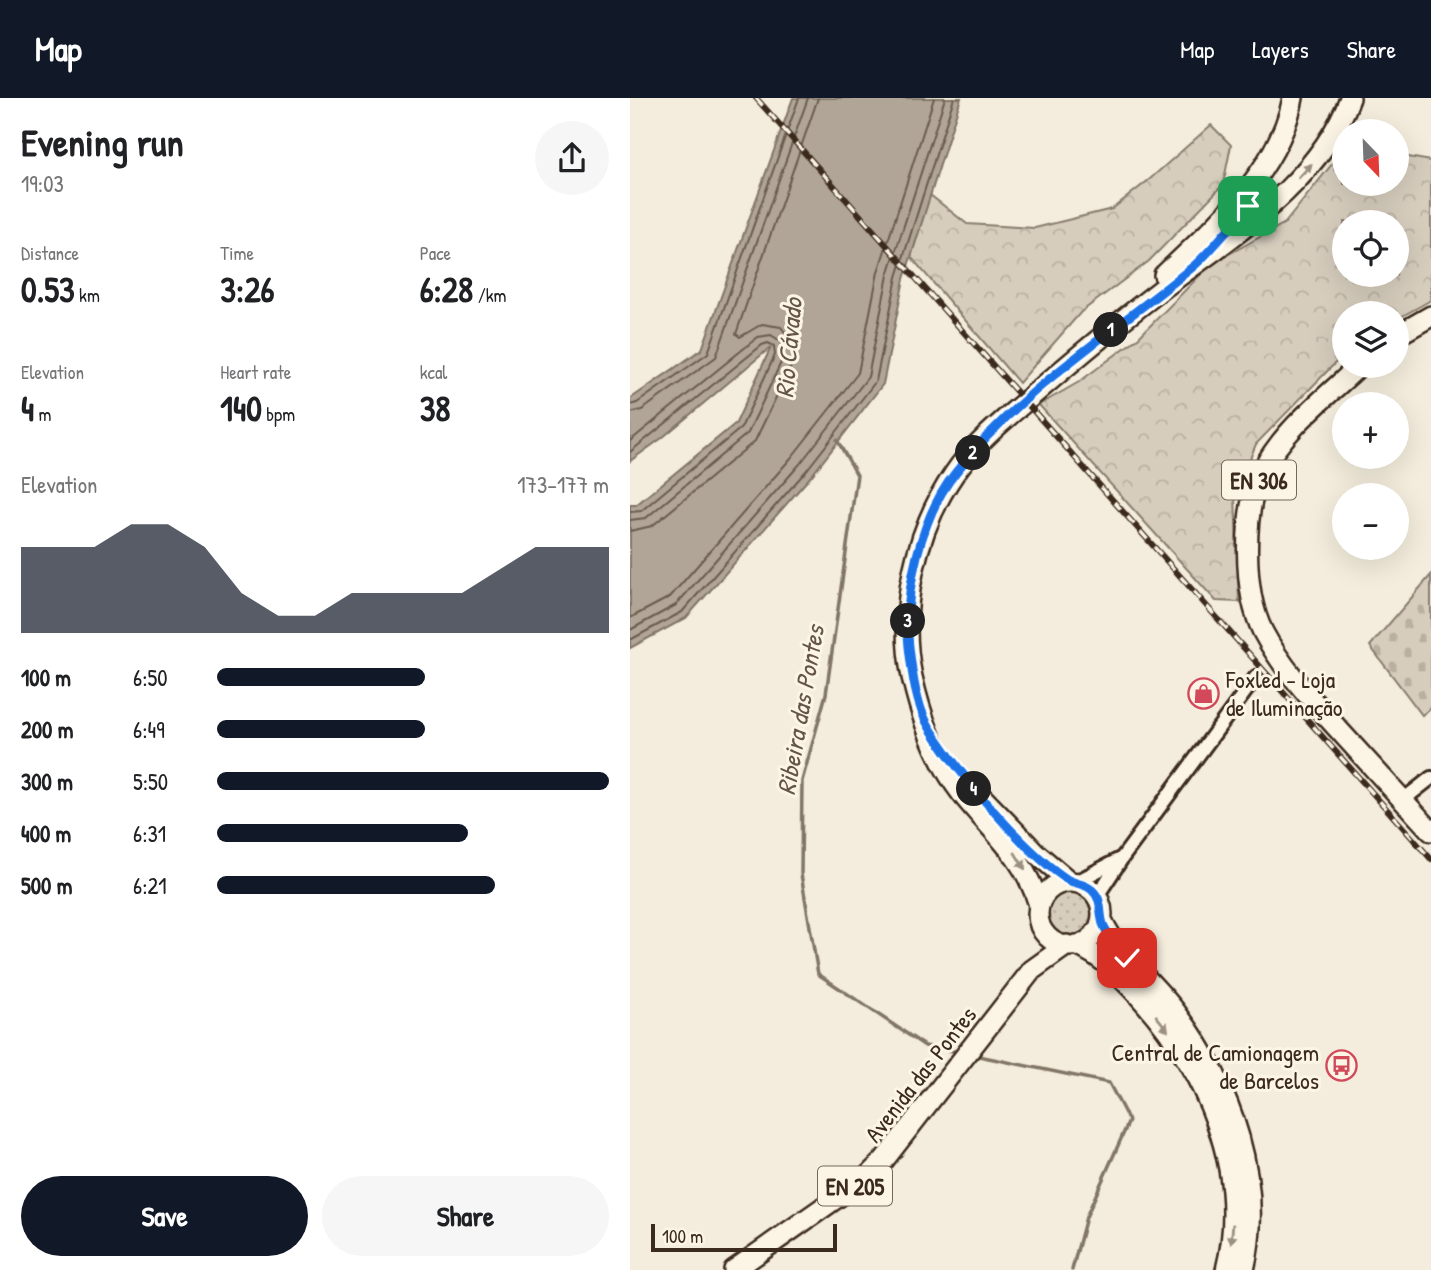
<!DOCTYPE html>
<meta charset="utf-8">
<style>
:root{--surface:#fff;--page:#f6f6f6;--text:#202124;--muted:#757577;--accent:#111827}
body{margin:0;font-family:"Patrick Hand",sans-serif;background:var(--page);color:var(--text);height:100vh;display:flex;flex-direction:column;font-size:26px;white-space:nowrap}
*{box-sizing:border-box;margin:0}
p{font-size:23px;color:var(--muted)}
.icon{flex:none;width:38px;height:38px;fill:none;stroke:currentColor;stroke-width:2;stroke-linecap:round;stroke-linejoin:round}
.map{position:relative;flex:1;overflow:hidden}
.panel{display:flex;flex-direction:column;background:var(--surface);width:630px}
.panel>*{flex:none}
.needle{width:46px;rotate:157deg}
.tools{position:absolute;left:702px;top:21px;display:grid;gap:14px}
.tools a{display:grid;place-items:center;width:77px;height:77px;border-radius:50%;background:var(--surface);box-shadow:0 7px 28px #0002;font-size:35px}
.scale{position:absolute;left:21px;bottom:18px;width:186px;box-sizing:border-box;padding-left:7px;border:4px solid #3b2a1e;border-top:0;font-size:19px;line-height:24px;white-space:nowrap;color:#3b2a1e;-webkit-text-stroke:5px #fcf5e5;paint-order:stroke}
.pin{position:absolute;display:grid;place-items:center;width:60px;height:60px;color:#fff;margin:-30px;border-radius:14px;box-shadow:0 4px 10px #0006}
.km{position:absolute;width:35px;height:35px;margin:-18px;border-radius:50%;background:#222;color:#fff;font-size:19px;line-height:35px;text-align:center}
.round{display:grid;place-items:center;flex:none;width:74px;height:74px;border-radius:37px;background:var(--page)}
.headline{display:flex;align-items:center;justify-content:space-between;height:119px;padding:0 21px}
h1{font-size:38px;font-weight:800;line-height:52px}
.figures{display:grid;grid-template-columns:repeat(3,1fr);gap:10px;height:119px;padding:7px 21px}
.figures div{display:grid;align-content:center}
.figures b{font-size:35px;font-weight:800}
.figures small{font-size:19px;font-weight:400}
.figures p{font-size:19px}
.chart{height:196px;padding:14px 21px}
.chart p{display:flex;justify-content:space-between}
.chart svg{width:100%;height:126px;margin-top:7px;fill:var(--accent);opacity:.7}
.primary-button{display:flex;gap:14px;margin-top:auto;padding:14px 21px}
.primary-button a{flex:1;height:80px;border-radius:42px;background:var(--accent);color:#fff;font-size:28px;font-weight:800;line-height:80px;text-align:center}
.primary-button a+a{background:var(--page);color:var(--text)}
ul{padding:0 21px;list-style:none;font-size:23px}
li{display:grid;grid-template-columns:112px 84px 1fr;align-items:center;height:52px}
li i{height:18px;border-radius:9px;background:var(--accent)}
header{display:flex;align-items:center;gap:42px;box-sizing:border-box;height:98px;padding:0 35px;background:var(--accent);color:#fff}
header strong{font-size:33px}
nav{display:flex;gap:38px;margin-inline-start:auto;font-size:24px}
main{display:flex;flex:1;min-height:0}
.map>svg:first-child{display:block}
.grass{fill:url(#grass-dots);stroke:#887c6e;stroke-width:2}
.forest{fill:url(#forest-crowns);stroke:#887c6e;stroke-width:2;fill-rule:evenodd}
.cemetery{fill:url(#cemetery-stones);stroke:#887c6e;stroke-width:2}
.water{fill:#b0a596;stroke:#817466;stroke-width:2}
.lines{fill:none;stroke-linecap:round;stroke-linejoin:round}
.shore{stroke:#6a5b4e;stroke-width:2}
.stream{stroke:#817466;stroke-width:3.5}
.street-casing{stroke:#3b2a1e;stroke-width:18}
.primary-casing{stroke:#3b2a1e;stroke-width:24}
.street{stroke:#fcf5e5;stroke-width:12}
.primary{stroke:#fcf5e5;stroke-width:19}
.rail-casing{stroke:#3b2a1e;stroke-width:6}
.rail{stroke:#fcf5e5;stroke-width:3.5;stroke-dasharray:10;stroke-linecap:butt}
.oneway{fill:#9c9082}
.route-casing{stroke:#fff;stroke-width:14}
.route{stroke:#1a73e8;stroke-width:9}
.labels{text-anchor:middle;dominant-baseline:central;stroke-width:6;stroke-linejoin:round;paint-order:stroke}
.shield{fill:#fcf5e5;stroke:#75675a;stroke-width:2}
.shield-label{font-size:23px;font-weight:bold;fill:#3b2a1e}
.poi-label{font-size:24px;fill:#3b2a1e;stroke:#fcf5e5;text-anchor:start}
.street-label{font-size:24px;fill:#3b2a1e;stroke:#fcf5e5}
.water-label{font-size:26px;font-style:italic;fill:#645548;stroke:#fcf5e5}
</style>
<header>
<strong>Map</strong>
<nav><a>Map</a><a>Layers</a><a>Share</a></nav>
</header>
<main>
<section class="panel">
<div class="headline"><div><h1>Evening run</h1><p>19:03</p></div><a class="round"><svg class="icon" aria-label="share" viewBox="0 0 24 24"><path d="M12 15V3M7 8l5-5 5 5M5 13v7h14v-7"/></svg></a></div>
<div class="figures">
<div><p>Distance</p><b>0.53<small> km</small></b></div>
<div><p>Time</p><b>3:26</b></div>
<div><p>Pace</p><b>6:28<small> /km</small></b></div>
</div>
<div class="figures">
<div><p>Elevation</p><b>4<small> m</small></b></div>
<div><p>Heart rate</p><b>140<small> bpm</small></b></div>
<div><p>kcal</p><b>38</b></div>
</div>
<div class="chart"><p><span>Elevation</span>173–177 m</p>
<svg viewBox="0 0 160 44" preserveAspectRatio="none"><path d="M0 44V14L10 14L20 14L30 6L40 6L50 14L60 30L70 38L80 38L90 30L100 30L110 30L120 30L130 22L140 14L150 14L160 14V44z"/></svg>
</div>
<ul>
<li><b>100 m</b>6:50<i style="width:53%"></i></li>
<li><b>200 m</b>6:49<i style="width:53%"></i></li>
<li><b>300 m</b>5:50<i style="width:100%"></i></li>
<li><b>400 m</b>6:31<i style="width:64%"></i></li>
<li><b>500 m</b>6:21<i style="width:71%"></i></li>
</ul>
<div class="primary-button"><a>Save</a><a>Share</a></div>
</section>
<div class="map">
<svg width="801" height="1172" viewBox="0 0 801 1172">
<defs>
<pattern id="grass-dots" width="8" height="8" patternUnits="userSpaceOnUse" patternTransform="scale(1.75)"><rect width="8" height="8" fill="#d6cdbd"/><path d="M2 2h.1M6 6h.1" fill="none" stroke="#b9b0a2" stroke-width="1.8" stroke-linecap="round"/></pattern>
<pattern id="forest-crowns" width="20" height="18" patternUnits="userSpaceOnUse" patternTransform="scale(1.75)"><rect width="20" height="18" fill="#d6cdbd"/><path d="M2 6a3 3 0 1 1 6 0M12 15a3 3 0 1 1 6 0" fill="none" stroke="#b9b0a2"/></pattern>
<pattern id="cemetery-stones" width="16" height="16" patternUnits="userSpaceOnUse" patternTransform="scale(1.75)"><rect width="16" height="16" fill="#d6cdbd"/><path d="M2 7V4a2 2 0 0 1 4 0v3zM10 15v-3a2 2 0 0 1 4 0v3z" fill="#b9b0a2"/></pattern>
</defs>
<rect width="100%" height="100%" fill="#f4eddd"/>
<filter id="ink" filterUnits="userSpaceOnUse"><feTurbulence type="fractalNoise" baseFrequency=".0143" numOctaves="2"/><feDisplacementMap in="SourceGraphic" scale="14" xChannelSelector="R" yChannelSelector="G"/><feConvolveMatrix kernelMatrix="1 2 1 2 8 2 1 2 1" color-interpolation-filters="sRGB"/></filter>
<g filter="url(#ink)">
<path class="grass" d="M417 816a22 22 0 1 1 44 0a22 22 0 1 1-44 0Z"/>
<path class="forest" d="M581,27l20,20 -8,40 -74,76 -68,51 -62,71 -108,-126 19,-62 37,29 68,4 77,-19 38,-30z
M714,51v35h52l1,-29 34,6v139l-34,19 -1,-6h-52v41l-88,90 -21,51 4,107 -23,-1 -177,-196 40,-23 59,-44 73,-74 74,-41zM714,124h52v53h-52z"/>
<path class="cemetery" d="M801,477v133l-9,7 -52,-69z"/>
<path class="water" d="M163,0h168l-57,181 -21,105 -71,91 -126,143 -56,30v-143h6l100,-82 35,-76 -109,91 -32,23v-62l72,-50z"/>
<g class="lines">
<path class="shore" d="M0,307l7,-2 71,-50 91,-255
M0,315l12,-3 74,-53 92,-259
M0,343l128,-104 13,-2 11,7 1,16 -35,75 -102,85 -16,2
M0,354l132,-107 6,-2 6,3 1,9 -34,73 -100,83 -11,1
M0,433l22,-5 103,-85 38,-79 1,-18 -13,-17 -19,-3 -22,13 -4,-3 82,-236
M0,520l40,-21 121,-139 67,-85 20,-101 56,-174
M0,532l46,-25 123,-140 69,-88 20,-102 57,-177
M0,542l52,-28 124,-141 70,-90 21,-104 57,-179"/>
<path class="stream" d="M207,342l20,35 -31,219 -24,87 -1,93 17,100 107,72 34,6
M344,957l135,28 20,38 -43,96 -14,53"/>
<defs>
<path id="street" d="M773,702l28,-22
M446,784l46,-24
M467,798l25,-38 134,-181"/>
<path id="primary" d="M534,177c51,-49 115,-104 129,-177
M766,238l35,-20
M729,268c-33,31 -76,64 -97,105 -20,40 -19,121 1,161 19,36 48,67 75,97 31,34 62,68 93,102
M350,697l57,59 33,28
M408 816a32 32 0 1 1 64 0a32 32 0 1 1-64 0Z
M409,807c-15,-50 -46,-72 -77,-111 -25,-32 -41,-78 -50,-117 -14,-67 3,-146 42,-203 22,-33 56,-59 86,-85 51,-44 103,-87 157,-126 60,-43 127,-94 153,-165
M472,822c17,37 52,62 76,95 53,71 87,167 66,255
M446,847c26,11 43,30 62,50 67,73 113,175 88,275
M104,1172l134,-94 16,-16 148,-190 35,-25"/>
</defs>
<use href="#street" class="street-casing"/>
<use href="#primary" class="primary-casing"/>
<use href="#street" class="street"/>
<use href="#primary" class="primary"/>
<defs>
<path id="rail" d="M126,0l675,761"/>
</defs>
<use href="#rail" class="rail-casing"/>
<use href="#rail" class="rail"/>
</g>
<defs><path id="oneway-solid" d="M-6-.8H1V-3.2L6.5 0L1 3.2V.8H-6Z" transform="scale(1.75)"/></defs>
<g class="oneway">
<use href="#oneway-solid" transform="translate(675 73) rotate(-47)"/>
<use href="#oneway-solid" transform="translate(390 763) rotate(58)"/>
<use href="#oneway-solid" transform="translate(532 925) rotate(51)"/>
<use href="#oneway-solid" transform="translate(602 1136) rotate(95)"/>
</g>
</g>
<g class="lines" filter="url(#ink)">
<defs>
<path id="route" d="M497,860c-8,-11 -19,-21 -24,-34 -4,-13 0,-24 -11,-34 -8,-7 -17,-6 -24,-10 -46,-30 -108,-105 -138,-152 -14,-22 -18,-55 -21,-81 -6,-54 12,-132 47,-175 65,-83 158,-140 239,-207 19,-17 36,-39 53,-59"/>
</defs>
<use href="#route" class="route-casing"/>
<use href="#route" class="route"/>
</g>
<defs>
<symbol id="shop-ring" viewBox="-11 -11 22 22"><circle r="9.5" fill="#fcf5e5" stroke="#d1495b" stroke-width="1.5"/><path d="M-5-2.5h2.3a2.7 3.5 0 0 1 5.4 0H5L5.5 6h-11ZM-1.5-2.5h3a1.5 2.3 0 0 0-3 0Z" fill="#d1495b"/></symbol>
<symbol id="bus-ring" viewBox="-11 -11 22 22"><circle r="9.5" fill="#fcf5e5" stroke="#d1495b" stroke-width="1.5"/><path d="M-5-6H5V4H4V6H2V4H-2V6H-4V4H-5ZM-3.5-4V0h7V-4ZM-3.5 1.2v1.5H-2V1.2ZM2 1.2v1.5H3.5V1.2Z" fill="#d1495b"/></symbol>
</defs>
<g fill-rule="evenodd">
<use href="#shop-ring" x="556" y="578" width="35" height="35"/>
<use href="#bus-ring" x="694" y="950" width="35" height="35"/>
</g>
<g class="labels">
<g class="shield">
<rect x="592" y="362.5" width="74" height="39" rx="5"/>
<rect x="188" y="1068.5" width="74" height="39" rx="5"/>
</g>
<g class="shield-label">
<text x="629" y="382">EN 306</text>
<text x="225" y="1088">EN 205</text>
</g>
<g class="poi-label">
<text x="596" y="581">Foxled - Loja<tspan x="596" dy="28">de Iluminação</tspan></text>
<text x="689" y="954" text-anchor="end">Central de Camionagem<tspan x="689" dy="28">de Barcelos</tspan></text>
</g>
<g class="street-label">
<text transform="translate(290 976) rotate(-52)">Avenida das Pontes</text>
</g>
<g class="water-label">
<text transform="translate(158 250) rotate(-85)">Rio Cávado</text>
<text transform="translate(170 612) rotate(-80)">Ribeira das Pontes</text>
</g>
</g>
</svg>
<div class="tools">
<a><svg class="needle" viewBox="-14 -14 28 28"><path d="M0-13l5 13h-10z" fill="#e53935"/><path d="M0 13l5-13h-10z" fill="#757577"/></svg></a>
<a><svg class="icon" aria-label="locate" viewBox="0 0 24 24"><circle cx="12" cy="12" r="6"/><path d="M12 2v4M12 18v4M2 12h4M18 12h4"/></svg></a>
<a><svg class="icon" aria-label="layers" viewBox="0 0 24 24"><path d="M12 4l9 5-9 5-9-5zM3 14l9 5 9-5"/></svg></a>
<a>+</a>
<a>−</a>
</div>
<div class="scale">100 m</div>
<div class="pin" style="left:618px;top:108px;background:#1e9e55"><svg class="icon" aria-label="arrive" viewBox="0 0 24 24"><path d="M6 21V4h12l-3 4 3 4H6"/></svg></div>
<div class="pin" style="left:497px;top:860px;background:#d93025"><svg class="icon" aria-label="check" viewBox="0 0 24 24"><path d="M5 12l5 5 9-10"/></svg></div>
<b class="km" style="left:481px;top:232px">1</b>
<b class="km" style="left:343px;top:355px">2</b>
<b class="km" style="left:278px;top:523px">3</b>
<b class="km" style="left:344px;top:691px">4</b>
</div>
</main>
